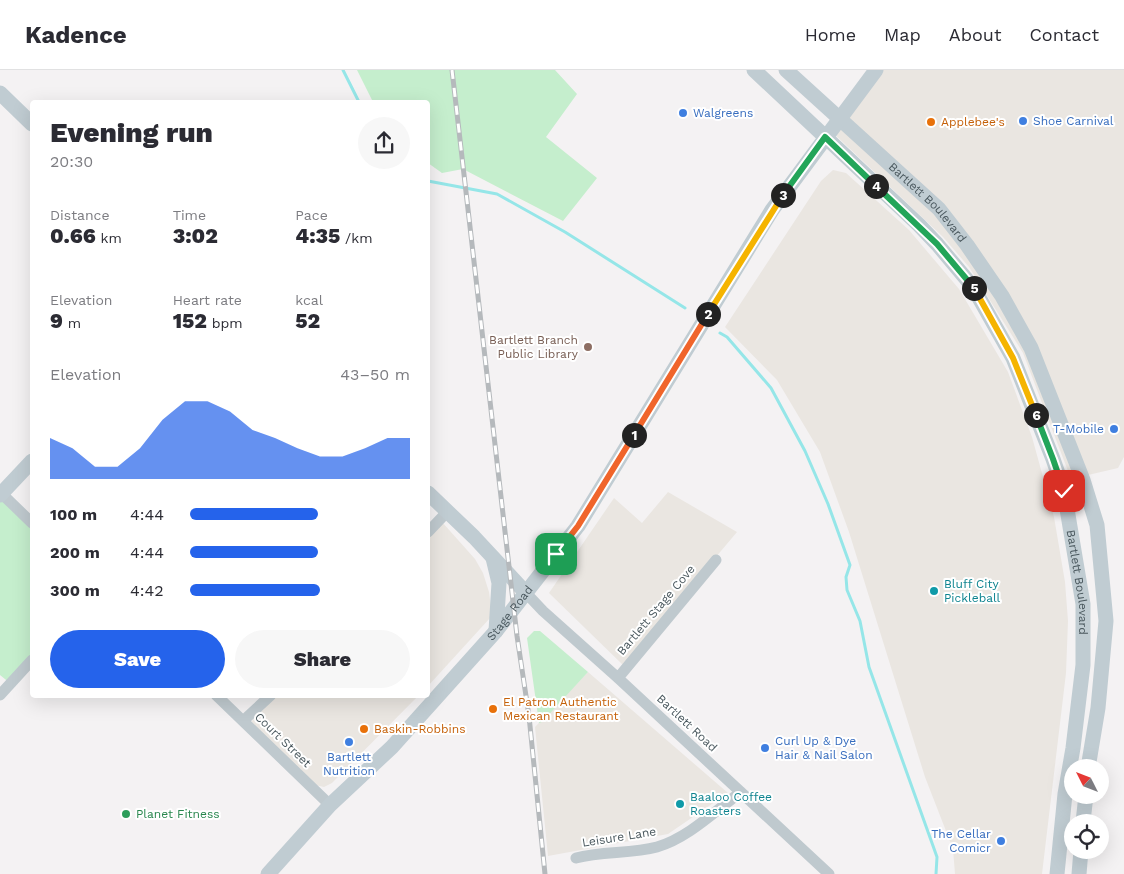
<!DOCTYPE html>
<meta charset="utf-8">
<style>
:root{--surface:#fff;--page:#f7f7f7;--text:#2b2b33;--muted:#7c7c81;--line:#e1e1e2;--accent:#2563eb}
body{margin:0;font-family:"Work Sans",sans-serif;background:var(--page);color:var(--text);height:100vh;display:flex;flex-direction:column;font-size:19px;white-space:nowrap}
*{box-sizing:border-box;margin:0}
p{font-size:16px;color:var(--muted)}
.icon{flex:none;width:28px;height:28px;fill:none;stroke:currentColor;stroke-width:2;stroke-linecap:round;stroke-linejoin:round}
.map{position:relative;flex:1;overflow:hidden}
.details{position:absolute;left:30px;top:30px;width:400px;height:598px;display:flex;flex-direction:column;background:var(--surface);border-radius:5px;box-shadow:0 5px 20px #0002}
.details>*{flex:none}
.needle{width:32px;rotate:312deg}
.controls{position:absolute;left:1064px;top:689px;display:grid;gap:10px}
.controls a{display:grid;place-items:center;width:45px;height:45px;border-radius:50%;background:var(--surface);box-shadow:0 5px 20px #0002;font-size:25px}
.pin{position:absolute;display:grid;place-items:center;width:42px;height:42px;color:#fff;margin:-21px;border-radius:10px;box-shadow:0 2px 8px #0006}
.km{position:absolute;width:25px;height:25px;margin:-12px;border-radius:50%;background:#222;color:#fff;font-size:14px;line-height:25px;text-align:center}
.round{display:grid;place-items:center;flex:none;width:52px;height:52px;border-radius:26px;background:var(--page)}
.headline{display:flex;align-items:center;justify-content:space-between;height:85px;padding:0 20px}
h1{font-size:28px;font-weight:800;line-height:38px}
.stats{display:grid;grid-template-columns:repeat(3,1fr);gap:8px;height:85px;padding:5px 20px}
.stats div{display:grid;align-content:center}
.stats b{font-size:21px;font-weight:800}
.stats small{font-size:14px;font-weight:400}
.stats p{font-size:14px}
.chart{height:140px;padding:10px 20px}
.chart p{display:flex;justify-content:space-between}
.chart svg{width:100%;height:90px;margin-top:5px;fill:var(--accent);opacity:.7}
.cta{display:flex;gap:10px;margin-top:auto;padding:10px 20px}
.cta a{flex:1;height:58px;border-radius:30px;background:var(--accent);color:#fff;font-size:20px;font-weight:800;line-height:58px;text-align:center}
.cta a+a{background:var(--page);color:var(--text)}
ul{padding:0 20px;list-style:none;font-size:16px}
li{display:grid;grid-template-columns:80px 60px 1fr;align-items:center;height:38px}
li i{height:12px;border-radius:6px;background:var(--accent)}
header{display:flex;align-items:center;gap:30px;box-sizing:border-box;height:70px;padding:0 25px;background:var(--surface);border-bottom:1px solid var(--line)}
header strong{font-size:24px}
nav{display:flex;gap:28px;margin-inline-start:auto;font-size:18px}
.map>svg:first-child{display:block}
.commercial{fill:#eae6e1}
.green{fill:#c5eecd}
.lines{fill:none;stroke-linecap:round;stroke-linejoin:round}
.stream{stroke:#95e6e8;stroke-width:3}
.street{stroke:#bfc9ce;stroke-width:11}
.secondary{stroke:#c0ccd2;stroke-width:15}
.rail-casing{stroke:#b5b9bc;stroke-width:5}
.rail{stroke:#fff;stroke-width:3;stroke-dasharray:9;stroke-linecap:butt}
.split-1-casing{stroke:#fff;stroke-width:10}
.split-2-casing{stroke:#fff;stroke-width:10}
.split-3-casing{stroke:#fff;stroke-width:10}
.split-4-casing{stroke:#fff;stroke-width:10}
.split-5-casing{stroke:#fff;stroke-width:10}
.split-6-casing{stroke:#fff;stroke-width:10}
.split-7-casing{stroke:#fff;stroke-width:10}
.split-1{stroke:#f0652b;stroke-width:6}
.split-2{stroke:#f0652b;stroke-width:6}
.split-3{stroke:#f5b400;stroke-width:6}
.split-4{stroke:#22a559;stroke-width:6}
.split-5{stroke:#22a559;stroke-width:6}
.split-6{stroke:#f5b400;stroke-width:6}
.split-7{stroke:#22a559;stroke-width:6}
.shop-dot{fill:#3f7fe0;stroke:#fff;stroke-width:2}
.food-dot{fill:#e8710a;stroke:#fff;stroke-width:2}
.education-dot{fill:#8d6e63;stroke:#fff;stroke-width:2}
.culture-dot{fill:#0f9aa8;stroke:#fff;stroke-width:2}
.leisure-dot{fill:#2e9e5b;stroke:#fff;stroke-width:2}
.labels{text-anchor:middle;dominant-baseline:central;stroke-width:4;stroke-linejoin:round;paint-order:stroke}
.shop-label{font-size:12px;fill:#366cbe;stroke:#fff;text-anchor:start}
.food-label{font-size:12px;fill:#c56008;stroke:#fff;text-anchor:start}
.street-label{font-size:12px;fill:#4b595f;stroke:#fff}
.education-label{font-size:12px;fill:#785e54;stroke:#fff;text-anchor:end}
.culture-label{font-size:12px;fill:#0d838f;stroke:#fff;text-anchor:start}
.leisure-label{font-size:12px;fill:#27864d;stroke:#fff;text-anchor:start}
</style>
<header>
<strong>Kadence</strong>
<nav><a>Home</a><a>Map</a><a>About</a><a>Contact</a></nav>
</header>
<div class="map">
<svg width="1124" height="804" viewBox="0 0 1124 804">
<rect width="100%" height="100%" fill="#f4f2f3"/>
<path class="commercial" d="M876,0h248v387l-6,11 -47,11 -48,-126 -54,-86 -26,-30 -113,-107z
M833,100l13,3 63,57 50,59 49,83 24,65 22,80 11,65 3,39 -2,52 -24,201h-87l-2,-25 -28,-72 -76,-245 -29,-80 -43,-72 -52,-53 96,-146z
M668,422l69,40 -113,134 -75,-73 65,-95 28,25z
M442,452l33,37 8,14 6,19 2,15 -1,11 -62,68v-149z
M588,602l140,121 -60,41 -120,22 -13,-129z
M277,625h142l-87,88 -8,4 -9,-2 -65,-62z"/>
<path class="green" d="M357,0h198l22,24 -31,43 51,41 -34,43 -100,-52 -21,4 -14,-10v-61h-55z
M0,425l32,28v137l-21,24 -11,-9z
M534,561h6l48,41 -46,50 -3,1 -12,-85z"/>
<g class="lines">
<path class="stream" d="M343,0l16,32
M428,111l69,13 68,38 120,76
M720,263l7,4 44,51 34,63 23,53 22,61 -4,12 1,13 13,31 9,46 68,190 -1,17"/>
<path class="street" d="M0,422l32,31
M428,462l19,-20
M526,523l17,18 75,67 211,196
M618,608l98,-118
M0,625l32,-35
M216,625l114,110
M243,651l28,-26
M576,788c26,-7 55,-4 81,-11 31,-9 58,-36 84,-55"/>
<g class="secondary">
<path id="s1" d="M754,0l165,155 18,19 36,43 40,71 40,101 11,32 19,113v61l-10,83 -8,46 -8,80"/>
<path id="s2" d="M786,0l153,139 28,36 35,51 29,52 52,132 14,45 9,96 -8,87 -10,60"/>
<path d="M0,23l32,31"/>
<path d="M428,423l46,44 52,56"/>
<path d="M0,425l32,-34"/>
<path d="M493,488l6,25 -3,48"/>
<path d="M1083,752l3,-27"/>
<path id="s3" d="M268,804l62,-69 62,-58 104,-116 82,-105 194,-316 104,-140"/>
<path d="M1079,804l2,-24"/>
</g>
<defs>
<path id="rail" d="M452,0l65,566 12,80 16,158"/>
</defs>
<use href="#rail" class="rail-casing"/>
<use href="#rail" class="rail"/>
</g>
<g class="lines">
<defs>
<path id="split-1" d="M556,484l22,-28 56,-91"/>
<path id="split-2" d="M634,365l74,-121"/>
<path id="split-3" d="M708,244l75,-119"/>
<path id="split-4" d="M783,125l42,-58 51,49"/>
<path id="split-5" d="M876,116l61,58 37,44"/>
<path id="split-6" d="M974,218l39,70 23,57"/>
<path id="split-7" d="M1036,345l17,44 11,32"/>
</defs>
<use href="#split-1" class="split-1-casing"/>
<use href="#split-2" class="split-2-casing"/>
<use href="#split-3" class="split-3-casing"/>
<use href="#split-4" class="split-4-casing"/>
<use href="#split-5" class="split-5-casing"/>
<use href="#split-6" class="split-6-casing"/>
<use href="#split-7" class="split-7-casing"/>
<use href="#split-1" class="split-1"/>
<use href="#split-2" class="split-2"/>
<use href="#split-3" class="split-3"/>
<use href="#split-4" class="split-4"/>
<use href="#split-5" class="split-5"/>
<use href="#split-6" class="split-6"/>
<use href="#split-7" class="split-7"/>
</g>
<g class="shop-dot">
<circle cx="683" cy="43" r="5"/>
<circle cx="1023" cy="51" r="5"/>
<circle cx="1114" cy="359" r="5"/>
<circle cx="349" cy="672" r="5"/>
<circle cx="765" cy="678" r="5"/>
<circle cx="1001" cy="771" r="5"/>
</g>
<g class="food-dot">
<circle cx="931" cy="52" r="5"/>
<circle cx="493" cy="639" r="5"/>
<circle cx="364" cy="659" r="5"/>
</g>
<circle class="education-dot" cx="588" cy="277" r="5"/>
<g class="culture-dot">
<circle cx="934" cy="521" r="5"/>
<circle cx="680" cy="734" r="5"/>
</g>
<circle class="leisure-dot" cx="126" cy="744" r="5"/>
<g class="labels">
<g class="shop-label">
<text x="693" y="43">Walgreens</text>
<text x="1033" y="51">Shoe Carnival</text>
<text x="1104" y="359" text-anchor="end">T-Mobile</text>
<text x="775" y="671">Curl Up &amp; Dye<tspan x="775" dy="14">Hair &amp; Nail Salon</tspan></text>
<text x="349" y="687" text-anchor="middle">Bartlett<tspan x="349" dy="14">Nutrition</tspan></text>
<text x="991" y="764" text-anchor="end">The Cellar<tspan x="991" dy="14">Comicr</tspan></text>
</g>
<g class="food-label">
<text x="941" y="52">Applebee's</text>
<text x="503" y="632">El Patron Authentic<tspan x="503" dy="14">Mexican Restaurant</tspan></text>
<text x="374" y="659">Baskin-Robbins</text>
</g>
<g class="street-label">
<text stroke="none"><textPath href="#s2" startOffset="194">Bartlett Boulevard</textPath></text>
<text stroke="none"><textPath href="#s1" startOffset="625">Bartlett Boulevard</textPath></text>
<text transform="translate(656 540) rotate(-50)">Bartlett Stage Cove</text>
<text stroke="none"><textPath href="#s3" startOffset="356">Stage Road</textPath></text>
<text transform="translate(687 653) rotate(43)">Bartlett Road</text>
<text transform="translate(283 670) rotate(44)">Court Street</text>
<text transform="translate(619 767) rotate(-9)">Leisure Lane</text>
</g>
<g class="education-label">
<text x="578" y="270">Bartlett Branch<tspan x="578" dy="14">Public Library</tspan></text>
</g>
<g class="culture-label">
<text x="944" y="514">Bluff City<tspan x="944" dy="14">Pickleball</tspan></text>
<text x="690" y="727">Baaloo Coffee<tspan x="690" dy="14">Roasters</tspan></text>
</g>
<g class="leisure-label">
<text x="136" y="744">Planet Fitness</text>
</g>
</g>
</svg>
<div class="controls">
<a><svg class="needle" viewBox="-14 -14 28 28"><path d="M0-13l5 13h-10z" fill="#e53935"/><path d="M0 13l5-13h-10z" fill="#7c7c81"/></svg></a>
<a><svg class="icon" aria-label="locate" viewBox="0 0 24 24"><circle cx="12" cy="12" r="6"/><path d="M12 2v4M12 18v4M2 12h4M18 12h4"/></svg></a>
</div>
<div class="pin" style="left:556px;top:484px;background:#1e9e55"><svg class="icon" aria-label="arrive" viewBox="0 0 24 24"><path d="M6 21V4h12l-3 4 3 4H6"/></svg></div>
<div class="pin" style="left:1064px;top:421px;background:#d93025"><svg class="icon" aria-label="check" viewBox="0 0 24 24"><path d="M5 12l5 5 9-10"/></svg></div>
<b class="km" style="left:634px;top:365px">1</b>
<b class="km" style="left:708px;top:244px">2</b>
<b class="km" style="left:783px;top:125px">3</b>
<b class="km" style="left:876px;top:116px">4</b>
<b class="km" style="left:974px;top:218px">5</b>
<b class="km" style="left:1036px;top:345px">6</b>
<section class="details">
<div class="headline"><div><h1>Evening run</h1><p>20:30</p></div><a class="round"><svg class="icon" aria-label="share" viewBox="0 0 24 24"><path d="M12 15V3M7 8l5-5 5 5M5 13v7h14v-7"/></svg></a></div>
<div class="stats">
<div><p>Distance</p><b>0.66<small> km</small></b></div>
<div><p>Time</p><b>3:02</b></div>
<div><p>Pace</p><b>4:35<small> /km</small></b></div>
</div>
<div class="stats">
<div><p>Elevation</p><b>9<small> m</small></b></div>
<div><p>Heart rate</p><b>152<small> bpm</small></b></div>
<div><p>kcal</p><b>52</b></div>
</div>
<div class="chart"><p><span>Elevation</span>43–50 m</p>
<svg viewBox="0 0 160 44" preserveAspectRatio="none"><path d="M0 44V24L10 29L20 38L30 38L40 29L50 15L60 6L70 6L80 11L90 20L100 24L110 29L120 33L130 33L140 29L150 24L160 24V44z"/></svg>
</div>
<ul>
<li><b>100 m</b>4:44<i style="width:58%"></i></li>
<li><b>200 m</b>4:44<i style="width:58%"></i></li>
<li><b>300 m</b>4:42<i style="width:59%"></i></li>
</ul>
<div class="cta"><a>Save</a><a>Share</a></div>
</section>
</div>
